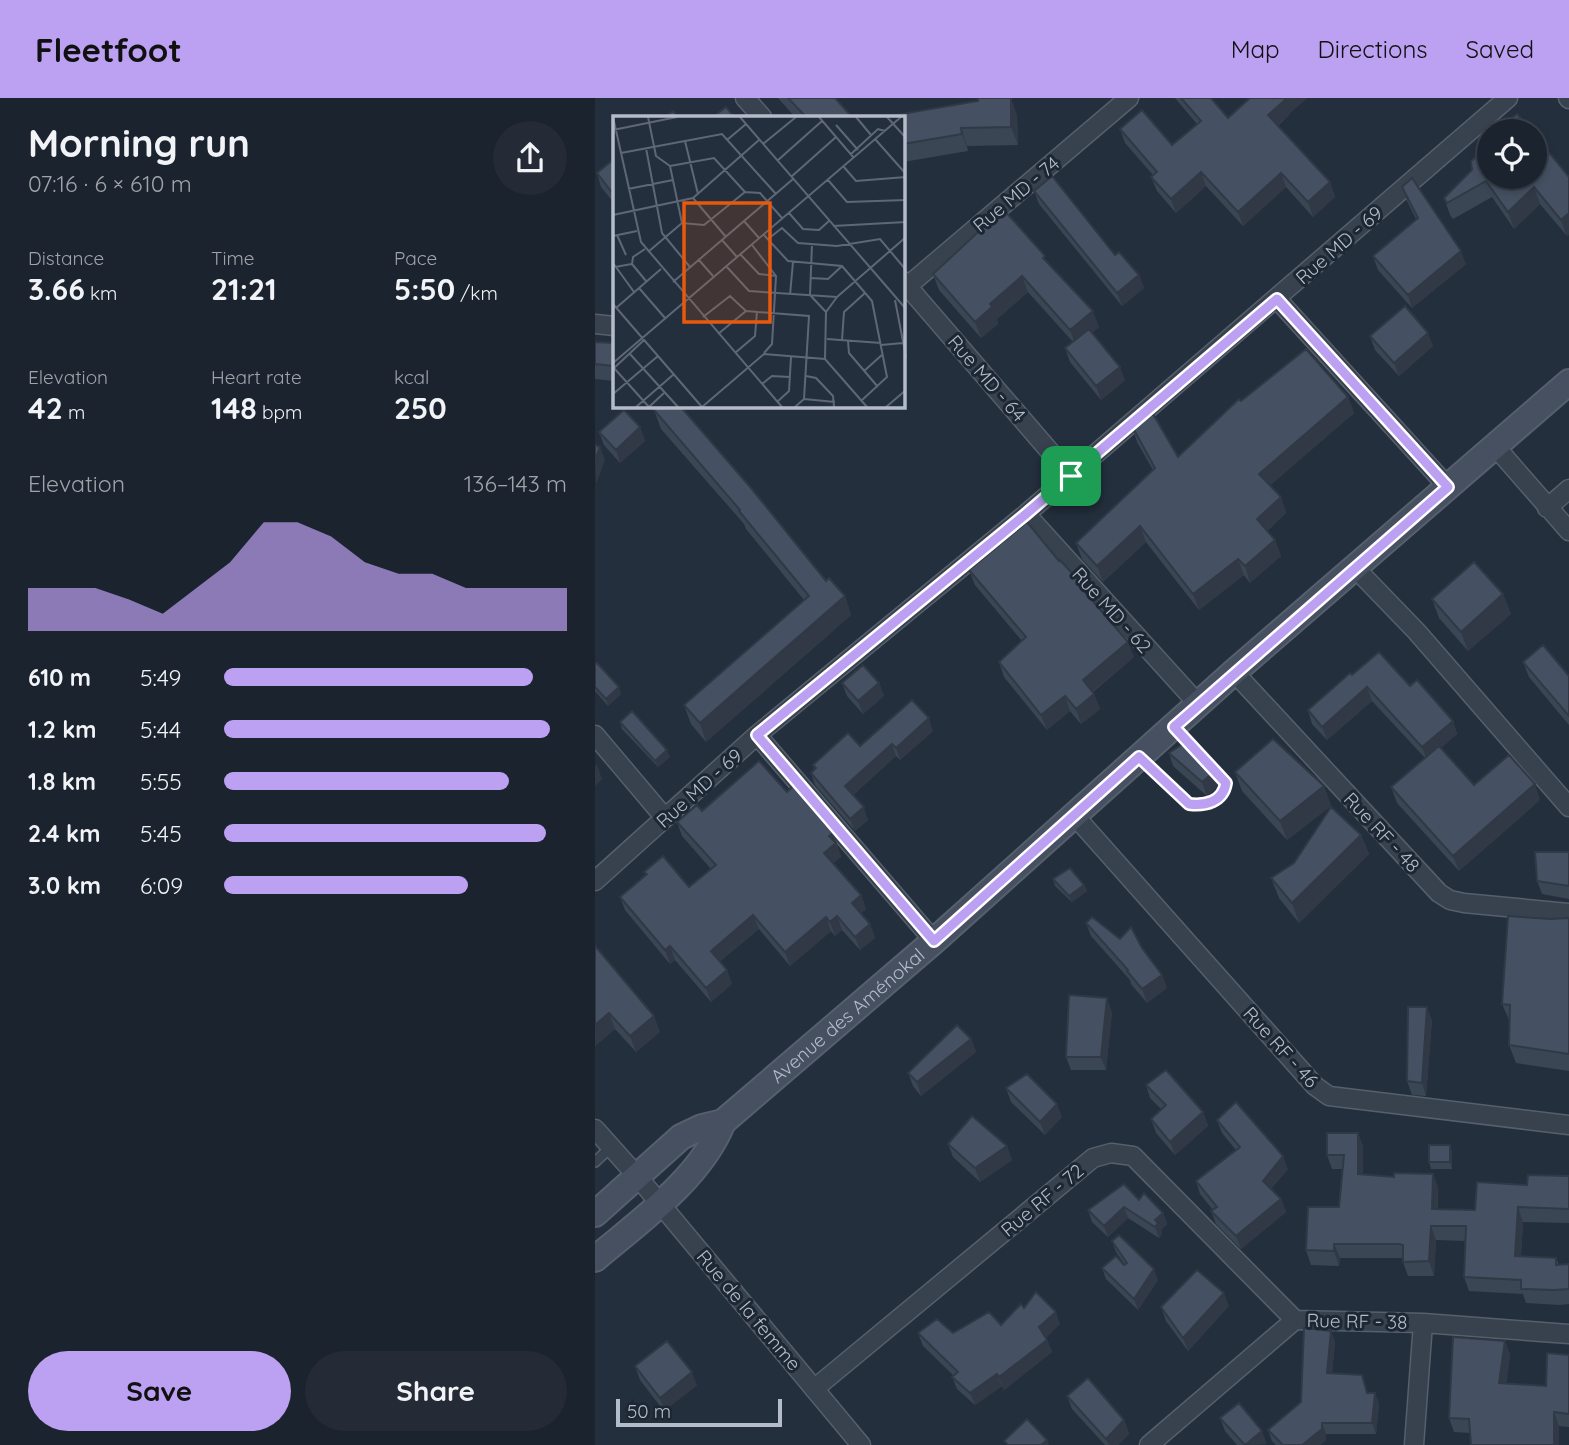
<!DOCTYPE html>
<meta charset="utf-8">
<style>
:root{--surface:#1b232e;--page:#242b36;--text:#f1f3f6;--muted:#a0a4aa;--line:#39404a;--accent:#bca0f2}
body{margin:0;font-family:Quicksand,sans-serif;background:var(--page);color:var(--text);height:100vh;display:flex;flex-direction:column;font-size:26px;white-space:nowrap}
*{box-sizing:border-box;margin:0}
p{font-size:23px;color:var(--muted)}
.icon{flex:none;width:38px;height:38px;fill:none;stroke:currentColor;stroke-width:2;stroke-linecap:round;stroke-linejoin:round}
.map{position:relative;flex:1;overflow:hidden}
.side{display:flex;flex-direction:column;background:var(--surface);width:595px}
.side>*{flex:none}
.fabs{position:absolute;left:882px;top:21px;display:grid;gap:14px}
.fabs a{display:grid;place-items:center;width:70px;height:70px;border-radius:50%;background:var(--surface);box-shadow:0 4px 10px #0003,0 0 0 2px var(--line);font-size:35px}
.scale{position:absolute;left:21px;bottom:18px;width:166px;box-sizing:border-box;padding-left:7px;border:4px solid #b4bcc9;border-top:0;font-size:19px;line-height:24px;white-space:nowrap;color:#b4bcc9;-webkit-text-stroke:5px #1d2633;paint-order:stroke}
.pin{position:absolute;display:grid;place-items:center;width:60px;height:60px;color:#fff;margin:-30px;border-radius:14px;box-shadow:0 4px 10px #0006}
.round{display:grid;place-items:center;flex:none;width:74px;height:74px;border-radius:37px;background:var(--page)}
.head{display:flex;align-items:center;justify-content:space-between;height:119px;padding:0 28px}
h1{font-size:38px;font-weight:800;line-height:52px}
.stats{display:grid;grid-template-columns:repeat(3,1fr);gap:10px;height:119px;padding:7px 28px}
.stats div{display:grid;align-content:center}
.stats b{font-size:30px;font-weight:800}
.stats small{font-size:19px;font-weight:400}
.stats p{font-size:19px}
.chart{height:196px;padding:14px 28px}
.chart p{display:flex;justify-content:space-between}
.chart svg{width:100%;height:126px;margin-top:7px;fill:var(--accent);opacity:.7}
.action{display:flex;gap:14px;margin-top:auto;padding:14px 28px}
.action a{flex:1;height:80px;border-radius:42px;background:var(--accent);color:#111;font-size:28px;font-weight:800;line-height:80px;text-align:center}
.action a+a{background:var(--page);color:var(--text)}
ul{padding:0 28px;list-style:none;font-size:23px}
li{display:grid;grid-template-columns:112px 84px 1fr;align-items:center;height:52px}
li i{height:18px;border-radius:9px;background:var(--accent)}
header{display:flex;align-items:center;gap:42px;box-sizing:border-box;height:98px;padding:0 35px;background:var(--accent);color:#111}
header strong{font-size:33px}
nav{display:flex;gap:38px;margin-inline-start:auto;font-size:24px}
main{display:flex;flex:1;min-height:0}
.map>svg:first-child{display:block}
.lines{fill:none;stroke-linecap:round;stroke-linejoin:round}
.lane-casing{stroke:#565f6c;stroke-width:12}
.street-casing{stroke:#565f6c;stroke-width:21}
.secondary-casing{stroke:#565f6c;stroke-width:28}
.lane{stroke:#38414e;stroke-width:9}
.street{stroke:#38414e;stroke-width:18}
.secondary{stroke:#465061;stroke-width:24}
.wall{fill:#3b4654}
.shaded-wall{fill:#303945}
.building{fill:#455162;stroke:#303945;stroke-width:2}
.route-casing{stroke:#fff;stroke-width:14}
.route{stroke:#bca0f2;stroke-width:9}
.labels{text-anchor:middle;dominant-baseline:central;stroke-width:6;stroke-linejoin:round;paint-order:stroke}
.street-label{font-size:19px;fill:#b4bcc9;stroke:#1d2633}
.inset-road{fill:none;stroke:#5e6776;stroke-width:2}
.view{fill:#e8590c;fill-opacity:0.15;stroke:#e8590c;stroke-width:3.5}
.inset-edge{fill:none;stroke:#b4bcc9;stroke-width:3.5}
</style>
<header>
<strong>Fleetfoot</strong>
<nav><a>Map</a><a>Directions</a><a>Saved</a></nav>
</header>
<main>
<section class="side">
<div class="head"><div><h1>Morning run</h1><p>07:16 · 6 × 610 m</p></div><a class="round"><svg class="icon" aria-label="share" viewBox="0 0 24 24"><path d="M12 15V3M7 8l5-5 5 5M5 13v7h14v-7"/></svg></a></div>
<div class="stats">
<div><p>Distance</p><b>3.66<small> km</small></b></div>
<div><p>Time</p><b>21:21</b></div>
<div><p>Pace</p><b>5:50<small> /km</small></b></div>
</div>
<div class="stats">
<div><p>Elevation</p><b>42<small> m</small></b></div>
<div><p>Heart rate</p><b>148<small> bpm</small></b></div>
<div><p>kcal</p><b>250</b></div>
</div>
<div class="chart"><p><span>Elevation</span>136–143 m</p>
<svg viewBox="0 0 160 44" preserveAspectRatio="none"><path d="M0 44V29L10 29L20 29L30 33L40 38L50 29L60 20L70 6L80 6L90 11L100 20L110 24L120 24L130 29L140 29L150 29L160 29V44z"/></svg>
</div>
<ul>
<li><b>610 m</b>5:49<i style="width:90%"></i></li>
<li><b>1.2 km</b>5:44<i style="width:95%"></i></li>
<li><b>1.8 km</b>5:55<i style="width:83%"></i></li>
<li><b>2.4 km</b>5:45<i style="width:94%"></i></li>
<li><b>3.0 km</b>6:09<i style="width:71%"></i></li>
</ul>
<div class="action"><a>Save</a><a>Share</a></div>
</section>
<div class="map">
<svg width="974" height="1347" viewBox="0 0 974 1347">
<rect width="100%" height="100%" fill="#242f3e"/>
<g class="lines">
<defs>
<path id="lane" d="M546,661l48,45c16,2 34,-3 37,-21l-52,-56
M0,1064l16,-15"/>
<path id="street" d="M150,0l17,19
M973,0l1,1
M308,183l168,195
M308,192l226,-192
M682,201l171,188
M0,226l19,2
M899,347l75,86
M952,410l22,-19
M431,416l173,191
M766,476l56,58 152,175
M639,574l205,221 11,7 14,3 105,10
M0,637l70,83
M162,637l177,206
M479,717l241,271 14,10 240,29
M0,783l162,-146 269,-221 482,-416
M0,1031l42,47 224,269
M219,1291l279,-231 18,-5 22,3 162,164
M554,1347l146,-125 128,3 146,11
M819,1347l9,-122"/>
<g id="secondary">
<path id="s1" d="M0,1116l86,-77 21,-10 21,-5 211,-181 300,-269 335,-290"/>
<path d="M0,1161c45,-38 106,-81 128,-137"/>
</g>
</defs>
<use href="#lane" class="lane-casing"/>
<use href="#street" class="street-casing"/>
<use href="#secondary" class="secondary-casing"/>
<use href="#lane" class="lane"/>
<use href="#street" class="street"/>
<use href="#secondary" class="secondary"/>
</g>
<path class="wall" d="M183,0h57l17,19h-57z
M580,0h36l17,20 22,-20h57l-17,15v1l-12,12 52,56 5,15 -22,20 -27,-30 -43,39 -37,-40 -30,27 -19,-22 -6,-14 2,-2 -28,-32 -5,-14 52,16 25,-21z
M422,17l1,30 -51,1 1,5 -65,11v-45z
M940,37l32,101 -27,-32 -26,25 -22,-32 -39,22 -3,-4 -6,-17z
M19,61v44l-13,-16 -4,-14z
M807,89l64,77 -54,44 -34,-38 -5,-14 43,-37 -9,-18z
M439,93l105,84 5,13 -22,18 -83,-102z
M452,163l52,66 -7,6 33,47 -24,20 -31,-38 -5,-14 8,-6 -45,-50 -31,27 1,5 -17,14 -42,-48 -6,-16z
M775,238l63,10 -34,30 -24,-26z
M0,244l19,1v38l-19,-2z
M753,299l6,16 -84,72 11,12 5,16 -19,18 8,9 6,16 -31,27 -6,-8 -45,35 -53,-68 -43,40 -21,-23 -6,-16 77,-73 -16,-28 -5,-16 46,31 63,-56z
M59,312l172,171 19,15 6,19 -145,127 -15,-18 -7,-19 120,-105 -58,-71 -2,-5 -83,-95z
M45,329l5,14 -25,22 -16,-18 -5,-13z
M374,472l115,21 50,66 -41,35 7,17 -19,15 -11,-13 -23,19 -43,-53 -5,-15 23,-21 -47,-56z
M908,496l8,20 -43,37 -29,-33 -7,-19z
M928,564l46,14v49l-40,-48z
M0,566l26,30 -13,12 -13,-15z
M757,577l58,11 43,35 4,13 -16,14 33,37 66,15 -81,71 -62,-68 -6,-16 34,-29 -53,-57 -45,39 -15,-16 -4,-14z
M247,585h37l5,13 -21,18 -16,-18z
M25,624l50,35 -12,10 -36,-38z
M338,633l-33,29 -4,-4 -43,39 15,25 -13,11 -40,-46 -4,-12 3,-4 -1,-4 47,-19z
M574,655l44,20 5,13 -11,10 -34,-30z
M640,674l89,14 7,20 -44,34 -45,-49z
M192,694l46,41 8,24 -8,6 28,32 5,14 -5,4 9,11 5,14 -15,12 -18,-20 -7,6 -4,-5 -41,35 -31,-37 -39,32 7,9 5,14 -21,18 -36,-42 -5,4 -45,-54 -5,-13 26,-22 -2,-3 45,15 22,-18 -29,-33 -5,-14 25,-11z
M766,737l8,19 -70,69 -20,-25 -8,-20z
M974,754v47l-27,-5 -5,-13z
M458,781l31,6 3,6 -15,11 -17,-16z
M974,820v153l-53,-8 -7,-18 1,-23 -8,-18 48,-85z
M491,825l34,16 22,9 20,27 5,13 -20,15 -16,-19 -1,-4 -39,-44z
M0,848l65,86 -24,20 -21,-23 -20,17z
M517,914l-6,58h-35l-5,-13z
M837,922l-6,76 -14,-1 -5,-14z
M376,941l5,13 -55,44 -8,-10 -5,-13z
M551,987l57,27 5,14 -33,29 -19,-22 -5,-14 10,-10 -11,-11z
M411,990l56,29 -17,18 -34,-33z
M622,1022l71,49 -17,20 10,10 5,13 -45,37 -25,-25 -5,-13 2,-1 -13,-16 -4,-13 40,-31 -14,-17z
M763,1035l5,14v27l31,3 39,-3 5,14v21l37,1 52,-25 42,-9v47l-46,-1 -2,34 35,2 3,7 10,-1v40l-9,1 -34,-2 -3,-9 -54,-3 -5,-14 2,-36 -30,-1 -2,36h-26l-5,-14v-4h-63l-1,8 -28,-1 -5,-15 33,-43 3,-38h-10l-5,-14z
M353,1046l59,2 5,14 -32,22 -27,-25z
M857,1053v18h-21l-2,-7z
M544,1102l24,13 4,11 -6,6 1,4 -3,4 -31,-20 -20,19 -16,-15 -4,-12z
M517,1143l46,39 -20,30 -32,-31 -4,-11 23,-3 -9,-13z
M634,1208l-41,45 -22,-30 -5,-14z
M429,1210l36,16 -14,13 6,15 -48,38 -2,-4 -27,19 -18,-16 -5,-12 2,-1 -31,-30 -5,-13h35l48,-8z
M736,1233l4,11 -3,31 36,20h7l4,11 -3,30h-50v6l-6,5h-44l-4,-4 -4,-11 33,-28z
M910,1243l5,14 -4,29 40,2 23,-31v72l-10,-1v19l-89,-12 -16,-1 -5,-14z
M40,1268l62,19 -33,26 -24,-31z
M472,1298l57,24 5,14 -11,11h-13l-33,-36z
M625,1320l47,26 -30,1 -12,-14z"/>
<path class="shaded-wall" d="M416,0l6,17 1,30 -7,-18z
M689,0h23l-17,15v1l-17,16 -5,-15z
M366,30l6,18 1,5 -6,-17z
M606,74l5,14 -30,27 -5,-14z
M686,75l5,14 -43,39 -5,-14z
M735,84l5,15 -22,20 -5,-15z
M939,89l6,17 -26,25 -6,-17z
M974,115v22l-2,1 -6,-16z
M866,153l5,13 -54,44 -4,-13z
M544,177l5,13 -22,18 -5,-13z
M427,178l6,16 -31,27 1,5 -17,14 -6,-16 15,-18z
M498,213l6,16 -23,19 -6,-16z
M833,235l5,13 -34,30 -5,-13z
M525,269l5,13 -24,20 -5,-14z
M753,299l6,16 -89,77 -6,-16z
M45,329l5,14 -25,22 -4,-13z
M5,349l5,13 -9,24 -1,-24z
M686,399l5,16 -24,22 -5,-16z
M545,428l6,16 -43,40 -6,-16z
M680,442l6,16 -31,27 -5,-17z
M643,461l6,16 -45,35 -6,-16z
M908,496l8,20 -43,37 -7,-19z
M250,498l6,19 -145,127 -6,-19z
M533,544l6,15 -46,38 -5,-15z
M284,585l5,13 -21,18 -5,-13z
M24,589l2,7 -13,12 -2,-7z
M772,589l5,14 -45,39 -5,-13z
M499,596l6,15 -19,15 -5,-15z
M470,598l5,15 -23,19 -6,-15z
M334,620l4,13 -33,29 -4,-12z
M858,623l4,13 -30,26 -5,-13z
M297,646l4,12 -47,42 -4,-12z
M72,652l3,7 -12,10 -3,-6z
M2,667l5,14 -7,7v-20z
M618,675l5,13 -11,10 -5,-14z
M940,686l5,16 -81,71 -6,-15z
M729,688l7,20 -44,34 -7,-19z
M269,709l4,13 -13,11 -5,-12z
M238,735l8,24 -12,10 -5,-14 5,-17z
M766,737l8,19 -70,69 -7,-20z
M489,787l3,6 -15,11 -3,-6z
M266,797l5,14 -9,8 -5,-14z
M158,817l6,14 -43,36 -5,-14z
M242,818l5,14 -7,6 -5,-14z
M231,819l5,14 -41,35 -5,-14z
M275,826l5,14 -15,12 -5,-13z
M75,848l5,14 -5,4 -5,-14z
M132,872l5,14 -21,18 -5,-14z
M567,877l5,13 -20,15 -5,-14z
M512,900l5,14 -6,58 -5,-13z
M832,909l5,13 -6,76 -4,-13z
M14,915l6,16 -20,17v-21z
M59,918l6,16 -24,20 -6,-16z
M376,941l5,13 -55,44 -4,-14z
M462,1006l5,13 -17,18 -5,-13z
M608,1014l5,14 -33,29 -5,-13z
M763,1035l5,14v41l-5,-14z
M855,1047l2,6v18l-2,-7z
M412,1048l5,14 -32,22 -5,-14z
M688,1058l5,13 -21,25 -4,-13z
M838,1076l5,14 -1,35 -5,-14z
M686,1101l5,13 -45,37 -5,-13z
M529,1109l4,11 -20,19 -4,-11z
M923,1109l5,15 -3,48 -5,-14z
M568,1115l4,11 -6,6 1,4 -3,4 -4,-11v-7z
M836,1128l5,14 -2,36 -5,-15z
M739,1146l6,14 -1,8 -5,-15z
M559,1171l4,11 -20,30 -4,-11z
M629,1195l5,13 -41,45 -5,-13z
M461,1214l4,12 -16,16 -5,-13z
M736,1233l4,11 -4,42 -4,-11z
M452,1242l5,12 -48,38 -5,-13z
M910,1243l5,14 -5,43 -6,-15z
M97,1274l5,13 -33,26 -4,-13z
M402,1276l5,12 -27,19 -5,-12z
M780,1295l4,11 -3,30 -4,-11z
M959,1314l5,14v19h-5z
M529,1322l5,14 -11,11h-9l-3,-6z
M727,1325l4,11v6l-6,5h-18z
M667,1333l5,13 -22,1z
M452,1342l2,5h-8z"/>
<path class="building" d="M193,0h47l17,19h-46z
M383,0h33v29l-50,1 1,6 -59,10v-27h-19l94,-16z
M586,0h30l17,20 22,-20h34l1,2 -17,15 62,67 -22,20 -27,-29 -43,39 -37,-40 -30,27 -20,-22 6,-5 -37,-43 22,-19 30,35 29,-24z
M131,9l8,10h-21z
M78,13l5,6h-13z
M922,16l15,17h-38z
M940,37l34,42v36l-8,7 -27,-33 -26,25 -22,-31 -39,22 -3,-5 28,-28 -1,-9 18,-15v31h46z
M19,61v36l-17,-22z
M457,78l63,79 4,-3 20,23 -22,18 -83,-102z
M817,80l49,73 -53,44 -35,-39 45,-38 -16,-31z
M408,111l42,47 -2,2 50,53 -23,19 -48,-54 -32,28 2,3 -17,15 -42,-48z
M810,208l23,27 -34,30 -24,-27z
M494,231l31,38 -24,19 -31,-38z
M0,244l19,1v23l-19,-2z
M711,251l42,48 -89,77 22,23 -24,22 18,21 -30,26 -7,-7 -45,35 -53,-68 -43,40 -21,-23 79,-75 -23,-42 21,-12 25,43 61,-58 2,2z
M64,308h21l71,82 75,93 3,-3 16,18 -145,127 -16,-18 125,-109 -70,-85 1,-1 -86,-100z
M29,312l16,17 -24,23 -17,-18z
M0,347l5,2 -5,13z
M432,424l32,39 1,-1 21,23 -2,2 49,57 -45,38 11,14 -18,15 -11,-13 -24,19 -42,-53 27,-25 -57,-67z
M879,464l29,32 -42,38 -29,-33z
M948,547l26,31v40l-46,-54z
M784,554l31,34 7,-6 36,41 -31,26 -55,-60 -45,40 -14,-17 42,-37 2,2z
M2,565l22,24 -13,12 -11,-12v-23z
M268,567l16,18 -21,18 -16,-18z
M317,602l17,18 -33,30 -4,-4 -47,42 19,21 -14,12 -39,-46 5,-5 -3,-3 35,-32 12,13z
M37,613l35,39 -12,11 -35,-39z
M678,641l51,47 -44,35 -45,-49z
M589,645l29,30 -11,9 -33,-29z
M844,648l35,39 35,-30 26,29 -82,72 -62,-69z
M164,663l28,31 6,-6 40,47 -4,3 7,7 -12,10 37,42 -9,8 18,21 -15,13 -18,-21 -7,6 -4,-5 -41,35 -32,-37 -42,36 16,19 -21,18 -36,-42 -5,4 -45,-53 27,-23 -3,-2 19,-16 26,31 27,-22 -39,-43 20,-17 5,6z
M736,709l30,28 -69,68 -21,-25 23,-15z
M940,754h34v34l-32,-5z
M475,770l14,17 -15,11 -16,-17z
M913,818l42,3 19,-1v136l-60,-9 1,-40 -8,-1z
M497,819l28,22 11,-12 11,21 20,27 -20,14 -15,-18 1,-1 -42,-47z
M0,848l59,70 -24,20 -21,-23 -14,12z
M474,897l38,3 -6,59h-35z
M813,909h19l-5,76 -15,-2z
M362,927l14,14 -54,43 -9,-9z
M571,972l37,42 -33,30 -19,-23 15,-14 -20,-20z
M432,976l30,30 -17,18 -34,-34z
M641,1004l47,54 -20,25 18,18 -45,37 -25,-25 6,-4 -21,-26 44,-34 -23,-27z
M377,1018l35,30 -32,22 -27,-24z
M732,1035h31v41l36,3v-4l39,1 -1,35 43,1 2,-28 50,3 1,-10 41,1v33l-51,-2 -3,49 41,2v7l13,-1v25l-15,1 -33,-1v-9l-57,-3 2,-51h-35l-2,35 -26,1v-17l-4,-1h-65v7l-28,-1 2,-43h31l5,-52h-17z
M834,1047h21v17h-21z
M529,1086l15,16 5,-7 19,20 -8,7 3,3 -3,4 -31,-20 -20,19 -16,-16z
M524,1137l35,34 -20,30 -32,-31 14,-12 8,9 3,-2 -15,-22z
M602,1172l27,23 -41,45 -22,-31z
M441,1194l20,20 -17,15 8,13 -48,37 -2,-3 -27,19 -18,-16 6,-5 -40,-39 19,-14 16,14 36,-21 12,13 20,-21 3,4z
M709,1230l27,3 -4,42 35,2 5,18h8l-3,30h-50v6l-20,16h-19l-15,-15 33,-28z
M858,1239l52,4 -6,42 47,3 1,-33 22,2v59l-15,-2v33h-83l-2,-26 -20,-1z
M72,1243l25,31 -32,26 -25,-32z
M493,1280l36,42 -18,19 -39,-43z
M644,1305l23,28 -17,14 -25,-27z
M432,1321l20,21 -6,5h-33l-4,-4z"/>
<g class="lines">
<defs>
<path id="route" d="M682,201l171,188 -274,240 52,56c-3,19 -21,23 -37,21l-50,-47 -205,184 -177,-206 269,-221z"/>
</defs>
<use href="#route" class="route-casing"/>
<use href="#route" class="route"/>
</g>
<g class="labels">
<g class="street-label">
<text transform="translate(421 96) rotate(-40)">Rue MD - 74</text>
<text transform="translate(744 147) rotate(-41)">Rue MD - 69</text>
<text transform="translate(392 280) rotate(49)">Rue MD - 64</text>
<text transform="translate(517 512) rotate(48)">Rue MD - 62</text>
<text transform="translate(104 690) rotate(-42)">Rue MD - 69</text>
<text transform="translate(787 734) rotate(47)">Rue RF - 48</text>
<text stroke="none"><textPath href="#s1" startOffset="324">Avenue des Aménokal</textPath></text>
<text transform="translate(686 949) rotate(48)">Rue RF - 46</text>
<text transform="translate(447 1102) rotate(-40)">Rue RF - 72</text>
<text transform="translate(154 1212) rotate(50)">Rue de la femme</text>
<text transform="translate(762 1223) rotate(1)">Rue RF - 38</text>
</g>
</g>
<g transform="translate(18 18)">
<rect width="292" height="292" fill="#242f3e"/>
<path class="inset-road" d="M0,1l28,125 141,165M35,1l8,39 14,10 12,57M127,1l166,192M206,1l35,41M243,1l15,18M274,1l19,21M223,9l22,25M0,14l64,-13M262,23l31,35M114,24l19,-16M72,25l13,53M150,28l33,-27M33,32l16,85 28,34M8,37l101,-19 54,60M238,38l27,-25 7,2M164,45l45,-40M57,50l44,-8 31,34M230,50l13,15 50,-4M178,61l45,-40M215,64l19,22 59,-2M15,73l45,-9M80,82l33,39M176,97l14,16 16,1 10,-9M0,99l80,-17 66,-58M131,105l15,17M220,110l73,-4M150,118l25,27 54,5 30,35 15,76 -26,24M4,119l9,20M0,120l24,-5M155,123l14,-11 16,15 39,3 43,-7 26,31M109,124l15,17M199,128l-2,51 16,17M139,129l24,31 -4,68 -8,9M35,136l34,-29 22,2 41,-33 15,1 22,25M127,138l19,20 17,2M85,143l15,17M0,147l21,29M19,148l14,17M113,150l23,25 88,6 69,-60M2,151l17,-3 1,-7 12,-8M198,162l17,1 14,-13M60,166l120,-103M26,172l26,30M177,179l3,-33M282,184l11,57M0,188l89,103M3,192l45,-39M90,201l27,-21 16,15M105,218l28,-23 63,5 -5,83 -9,8M214,223l54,4M229,224l2,-28 21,-19M235,225l1,12 29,34M268,229l22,-2M122,237l20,-17 2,-25M17,238l48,53M212,243l1,-47 11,-15M0,247l288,-246M1,252l35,39M0,253l31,-29M251,255l19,-17M193,260l10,2 17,18 1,11M149,268l10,-8 18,1M0,278l45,-38M191,283l31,3M164,286l12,-11 2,-34M23,291l38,-33M36,291l16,-15M89,291l62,-53 61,5 42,48M273,291l20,-17"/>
<path class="view" d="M71,87h86v119h-86z"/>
<rect width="292" height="292" class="inset-edge"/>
</g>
</svg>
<div class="fabs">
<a><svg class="icon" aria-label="locate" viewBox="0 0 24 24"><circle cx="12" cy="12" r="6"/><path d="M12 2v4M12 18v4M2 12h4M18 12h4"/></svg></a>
</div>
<div class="scale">50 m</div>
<div class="pin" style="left:476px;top:378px;background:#1e9e55"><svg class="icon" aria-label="arrive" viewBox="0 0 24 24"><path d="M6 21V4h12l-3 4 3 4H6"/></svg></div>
</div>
</main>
